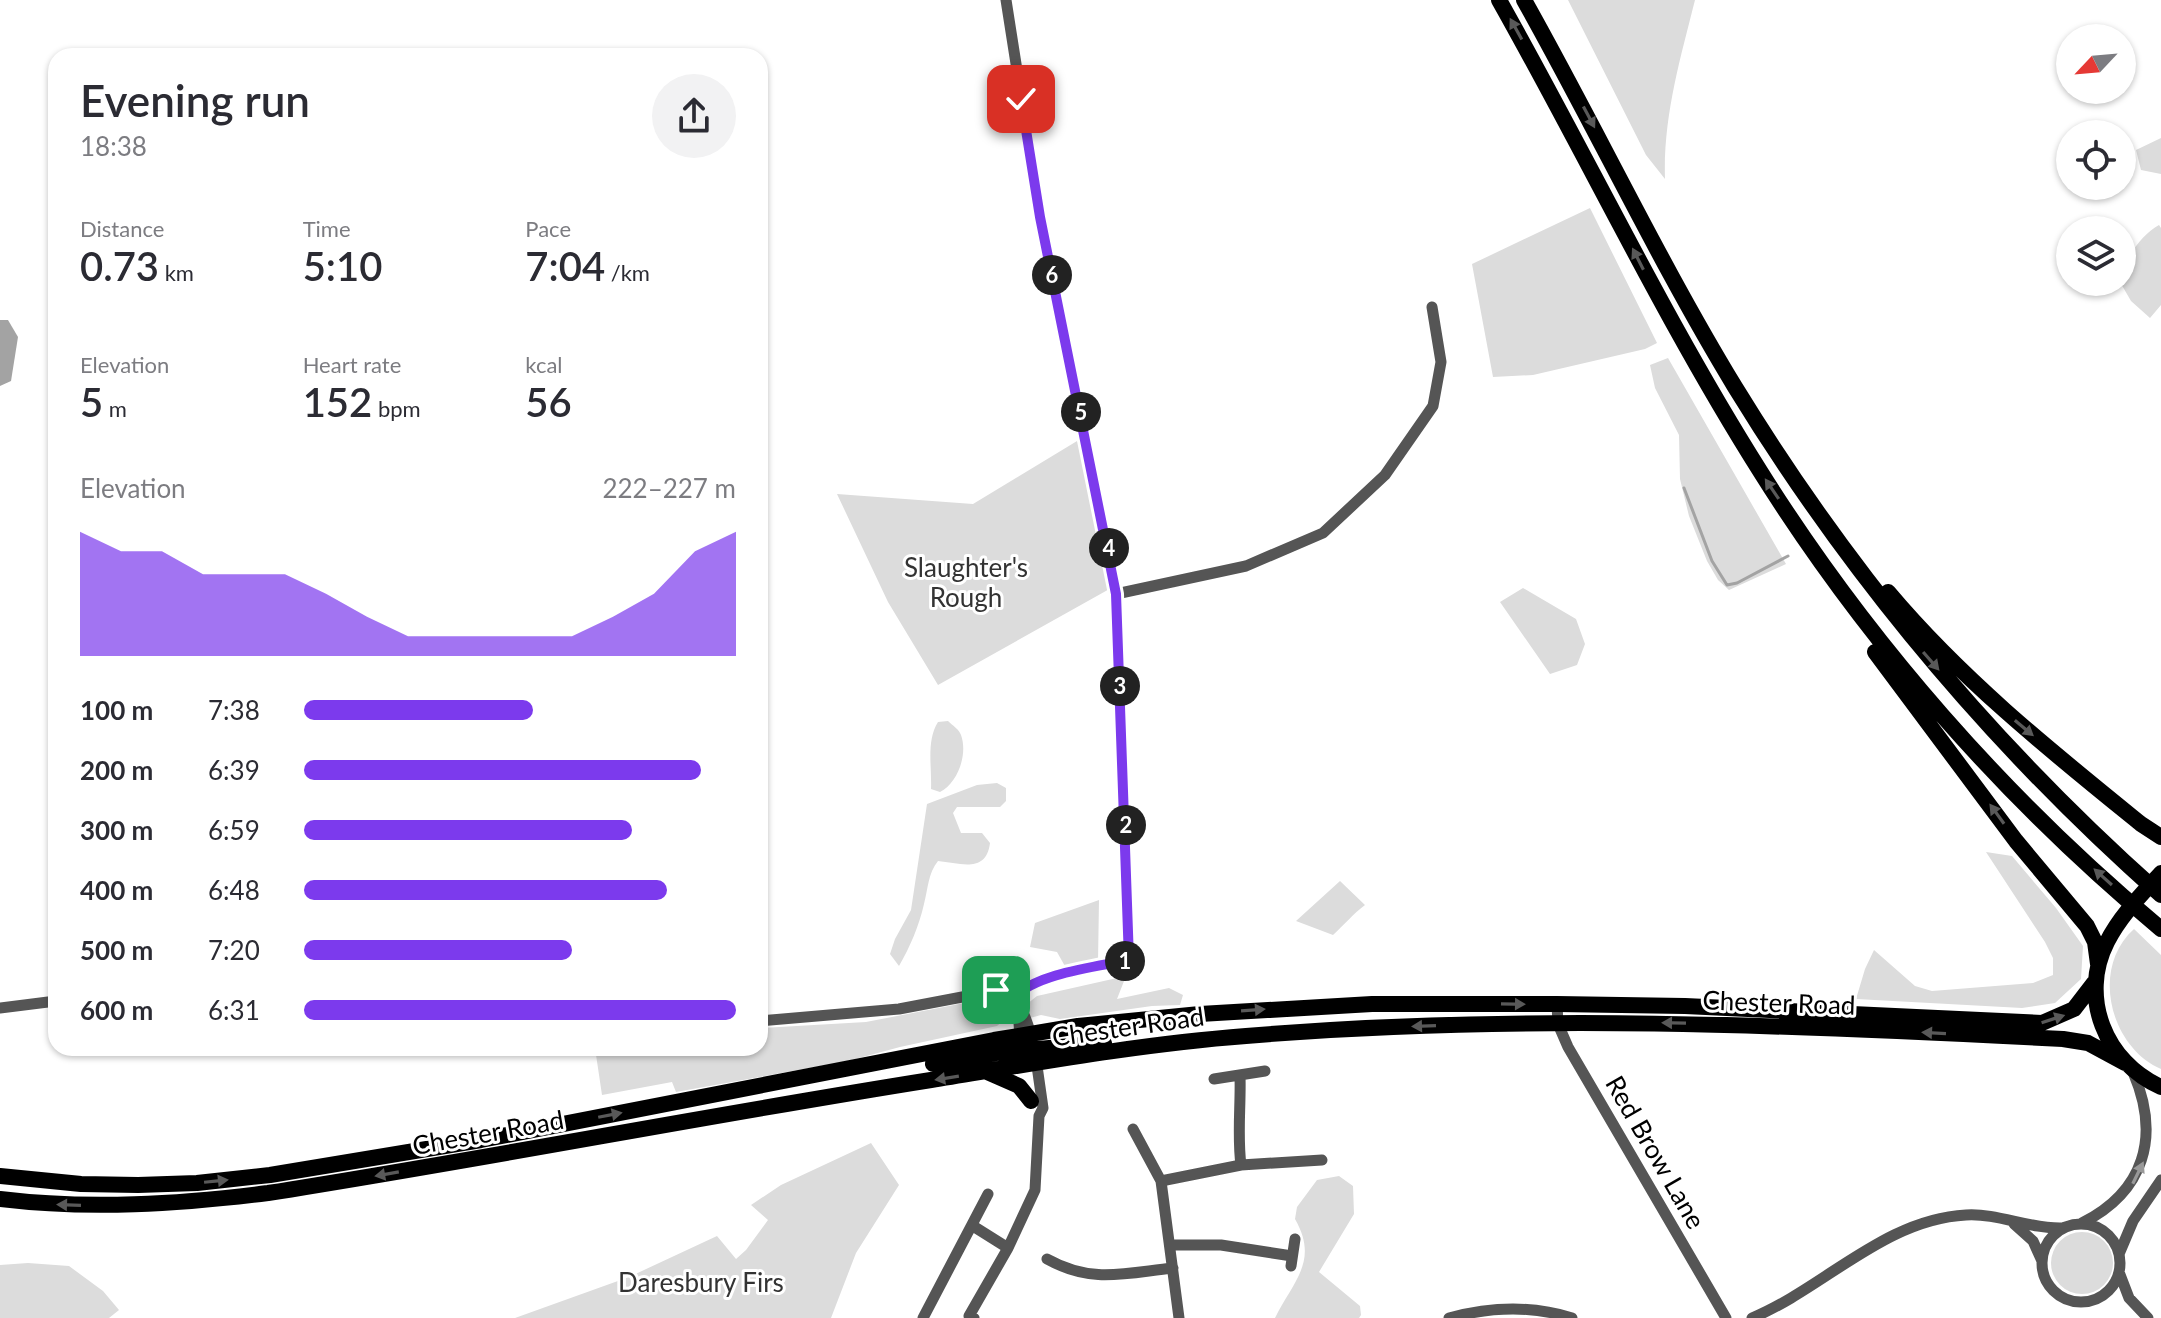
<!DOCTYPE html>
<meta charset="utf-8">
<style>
:root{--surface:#fff;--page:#f2f2f3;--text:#2b2b33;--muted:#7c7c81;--accent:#7c3aed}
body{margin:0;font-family:Lato,sans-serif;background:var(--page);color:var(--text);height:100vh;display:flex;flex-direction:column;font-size:30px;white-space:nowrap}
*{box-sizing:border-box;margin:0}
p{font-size:26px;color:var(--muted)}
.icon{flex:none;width:44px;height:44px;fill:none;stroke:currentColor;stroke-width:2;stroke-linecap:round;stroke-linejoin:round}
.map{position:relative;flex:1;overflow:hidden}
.drawer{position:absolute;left:48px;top:48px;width:720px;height:1008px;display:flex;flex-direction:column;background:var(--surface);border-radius:24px;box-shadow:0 2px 6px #0004}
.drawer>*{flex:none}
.needle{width:52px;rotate:244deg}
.buttons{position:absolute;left:2056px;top:24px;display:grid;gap:16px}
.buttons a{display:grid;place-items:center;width:80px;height:80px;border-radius:50%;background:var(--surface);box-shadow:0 2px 6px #0004;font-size:40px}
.pin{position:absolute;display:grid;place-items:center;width:68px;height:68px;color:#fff;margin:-34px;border-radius:16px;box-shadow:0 4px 12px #0006}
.km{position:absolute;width:40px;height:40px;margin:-20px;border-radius:50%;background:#222;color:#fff;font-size:22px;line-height:40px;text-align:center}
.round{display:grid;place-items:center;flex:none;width:84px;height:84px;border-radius:42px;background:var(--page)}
.overview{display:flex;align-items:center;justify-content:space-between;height:136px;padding:0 32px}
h1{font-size:44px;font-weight:600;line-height:60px}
.metrics{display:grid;grid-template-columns:repeat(3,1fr);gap:12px;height:136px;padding:8px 32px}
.metrics div{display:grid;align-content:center}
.metrics b{font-size:40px;font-weight:600}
.metrics small{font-size:22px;font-weight:400}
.metrics p{font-size:22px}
.chart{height:224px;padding:16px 32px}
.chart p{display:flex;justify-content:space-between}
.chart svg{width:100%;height:144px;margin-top:8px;fill:var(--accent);opacity:.7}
ul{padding:0 32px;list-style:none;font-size:26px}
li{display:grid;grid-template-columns:128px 96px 1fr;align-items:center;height:60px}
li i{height:20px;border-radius:10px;background:var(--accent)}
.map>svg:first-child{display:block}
.green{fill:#dcdcdc}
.water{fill:#a3a3a3}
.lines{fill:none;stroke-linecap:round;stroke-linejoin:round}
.stream{stroke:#a3a3a3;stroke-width:3}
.minor{stroke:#555;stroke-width:11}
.highway{stroke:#000;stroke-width:16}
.oneway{fill:#595959}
.oneway2{fill:#999}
.route-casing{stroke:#fff;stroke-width:16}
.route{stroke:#7c3aed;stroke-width:10}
.labels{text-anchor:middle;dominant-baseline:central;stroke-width:6;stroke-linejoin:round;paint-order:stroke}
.park-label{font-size:26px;fill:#333;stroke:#fff}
.street-label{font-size:26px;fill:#000;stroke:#fff}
</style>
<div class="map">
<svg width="2161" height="1318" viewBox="0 0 2161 1318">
<rect width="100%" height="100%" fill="#fff"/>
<path class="green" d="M1568,0h127c-15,60 -32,117 -30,179l-19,-24z
M2161,138v36l-20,-4 -5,-20z
M1590,208l67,135 -12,6 -112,26 -40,2 -21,-113z
M2159,225l2,3v77l-11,13 -19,-17 -11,-19h2c0,-21 19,-47 37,-57z
M1668,358l118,206 -57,26 -11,-10 -11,-19 -18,-45 -9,-37 -1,-44 -24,-47 -5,-23z
M1082,438l31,149 -175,98 -50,-83 -51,-108 136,10z
M1523,588l53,31 9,25 -8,21 -27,9 -50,-72z
M948,721c5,5 11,8 13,14 7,19 -3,48 -21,57l-9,-3c1,-22 -5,-48 7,-67z
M997,783l9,5v13l-6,6h-43l-4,6 8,20h21l8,10c-4,31 -30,20 -52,18 -10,12 -10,28 -14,43 -5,22 -14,43 -25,62l-9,-12 5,-15 16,-29 16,-106 50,-19z
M1986,852l26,4 44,52 27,38 -2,33 -26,24 -33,5 -166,-9 9,-30 9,-19 41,36 17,5 101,-8 20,-8v-17l-8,-16z
M1340,881l25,24c-12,9 -21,20 -32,30l-37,-14z
M1099,900l-1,62 -32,6 -9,-16 -27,-5 5,-24z
M2134,929l27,26v114c-51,-22 -71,-101 -27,-140z
M1126,976l-9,23 52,-11 14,7 -3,10 -28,1 -92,13 -19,-4 -11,3 -3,-14 10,-8z
M985,999h20l5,16 -13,11 -97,21 -52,14 -172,31 -4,-10 -70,13 -7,-47h165v-20l106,-6z
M871,1143l28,42 -43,68 -25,65h-316l114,-41 88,-41 19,23 10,-9 22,-30 -17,-15 30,-20z
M1339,1176l14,10 1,28 -35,58 41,34 1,9 -2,3h-84c19,-38 44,-57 20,-99l2,-12 20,-27z
M2051 1263a31 31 0 1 1 62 0a31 31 0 1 1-62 0Z
M28,1263l41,3 34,25 16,19 -10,8h-109v-53z"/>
<path class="water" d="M0,320h8l10,17 -7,44 -11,5z"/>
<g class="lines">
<path class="stream" d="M1684,488l28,73 15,24 10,-2 51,-27"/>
<path class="minor" d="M1006,0l34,217 76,377 13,366c-33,7 -92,13 -116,38
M1116,594l130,-28 77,-33 62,-58 48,-69 8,-44 -9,-55
M1557,1004l1,20 10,23 158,271
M1018,1005l2,35
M0,1008l56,-7
M760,1021l139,-12 100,-19c22,6 27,29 33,48
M1240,1075c1,30 -3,60 1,90
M1214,1079l51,-8
M1133,1129l28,52 18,137
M1161,1181l80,-16 81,-5
M2082,1223c62,-31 79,-86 51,-151
M2014,1224l19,17 9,20
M2042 1263a39 39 0 1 1 78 0a39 39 0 1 1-78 0Z
M973,1226l35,22
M1171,1245h50l71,11
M2119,1254l14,-33 28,-41
M1047,1259c45,25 78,14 126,9
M1291,1266l4,-27
M2119,1272l10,26 19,20
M923,1318l65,-124
M974,1318l-5,-2 39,-68 27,-58 4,-74 4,-8 -7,-49
M1449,1318c41,-11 82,-13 123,0
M1752,1318c72,-30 133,-99 214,-103 32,-2 63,14 96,13"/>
<path class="highway" d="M1499,0c88,156 165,319 261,471 108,172 245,328 401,458
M1524,0c72,128 135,262 211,387 117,191 259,360 426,508
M1888,592c74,88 164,160 253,232l20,13
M1875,652l141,189 71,85 8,16 3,22
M2161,873c-19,21 -41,43 -54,69 -28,55 -2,120 54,145
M933,1064l63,-11 108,-10
M987,1072l32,14 12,15
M0,1176l81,8 57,1 59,-2 73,-8 211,-35 513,-100 84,-14 122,-12 172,-10h185l128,2 357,17 32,-14 20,-26
M0,1199c90,11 179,5 268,-6 222,-35 442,-78 663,-113 105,-17 210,-36 315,-44 272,-23 545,-11 817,3l25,4 37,20"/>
</g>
<defs><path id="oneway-solid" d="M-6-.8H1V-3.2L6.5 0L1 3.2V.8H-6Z" transform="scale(2)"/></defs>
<g class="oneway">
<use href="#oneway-solid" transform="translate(1516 29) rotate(-119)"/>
<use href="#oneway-solid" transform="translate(1589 117) rotate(62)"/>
<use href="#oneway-solid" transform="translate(1638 259) rotate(-117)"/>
<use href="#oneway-solid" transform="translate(1772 489) rotate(-124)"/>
<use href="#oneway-solid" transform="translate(1931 661) rotate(49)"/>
<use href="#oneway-solid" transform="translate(2024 728) rotate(40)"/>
<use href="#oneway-solid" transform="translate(1997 814) rotate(-126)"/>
<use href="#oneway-solid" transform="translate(2103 877) rotate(-138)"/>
<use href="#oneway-solid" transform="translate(1513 1004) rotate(1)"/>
<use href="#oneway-solid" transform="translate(1253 1010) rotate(-4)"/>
<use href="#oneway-solid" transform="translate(2053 1019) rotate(-18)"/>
<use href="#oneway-solid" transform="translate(1674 1023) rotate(-179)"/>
<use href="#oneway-solid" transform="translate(1424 1026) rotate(178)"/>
<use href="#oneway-solid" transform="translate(1934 1033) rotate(-177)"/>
<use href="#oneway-solid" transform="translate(947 1078) rotate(171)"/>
<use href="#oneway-solid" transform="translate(610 1115) rotate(-11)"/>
<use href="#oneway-solid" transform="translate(387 1174) rotate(170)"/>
<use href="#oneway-solid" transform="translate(216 1181) rotate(-6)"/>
<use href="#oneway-solid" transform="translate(69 1205) rotate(-178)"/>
</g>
<use class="oneway2" href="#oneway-solid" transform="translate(2138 1173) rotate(-64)"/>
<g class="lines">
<defs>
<path id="route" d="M996,990l11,2 6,6c24,-25 83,-31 116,-38l-13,-366 -76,-377 -19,-118"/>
</defs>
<use href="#route" class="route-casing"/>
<use href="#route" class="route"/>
</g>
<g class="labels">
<g class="park-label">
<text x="966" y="567">Slaughter's<tspan x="966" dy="30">Rough</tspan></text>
<text x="701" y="1282">Daresbury Firs</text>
</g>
<g class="street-label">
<text transform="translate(1779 1002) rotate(2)">Chester Road</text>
<text transform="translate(1128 1026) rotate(-8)">Chester Road</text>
<text transform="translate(488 1132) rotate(-10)">Chester Road</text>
<text transform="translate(1656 1152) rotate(60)">Red Brow Lane</text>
</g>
</g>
</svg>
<div class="buttons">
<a><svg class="needle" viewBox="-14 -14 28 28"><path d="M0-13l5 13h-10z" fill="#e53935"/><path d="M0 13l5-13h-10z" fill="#7c7c81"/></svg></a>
<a><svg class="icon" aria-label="locate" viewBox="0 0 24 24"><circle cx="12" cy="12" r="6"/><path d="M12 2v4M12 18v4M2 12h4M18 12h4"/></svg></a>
<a><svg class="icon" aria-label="layers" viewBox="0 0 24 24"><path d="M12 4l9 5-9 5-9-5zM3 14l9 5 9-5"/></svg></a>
</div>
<div class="pin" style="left:996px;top:990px;background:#1e9e55"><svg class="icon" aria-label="arrive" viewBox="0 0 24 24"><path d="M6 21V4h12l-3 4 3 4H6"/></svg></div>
<div class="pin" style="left:1021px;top:99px;background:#d93025"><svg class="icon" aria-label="check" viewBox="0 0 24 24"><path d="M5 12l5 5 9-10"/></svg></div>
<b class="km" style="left:1125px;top:961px">1</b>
<b class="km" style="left:1126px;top:825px">2</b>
<b class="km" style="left:1120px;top:686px">3</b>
<b class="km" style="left:1109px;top:548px">4</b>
<b class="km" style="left:1081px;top:412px">5</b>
<b class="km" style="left:1052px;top:275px">6</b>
<section class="drawer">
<div class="overview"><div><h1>Evening run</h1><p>18:38</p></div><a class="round"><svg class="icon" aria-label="share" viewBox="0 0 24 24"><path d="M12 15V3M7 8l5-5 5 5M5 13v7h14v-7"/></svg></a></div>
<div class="metrics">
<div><p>Distance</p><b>0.73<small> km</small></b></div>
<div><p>Time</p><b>5:10</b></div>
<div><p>Pace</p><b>7:04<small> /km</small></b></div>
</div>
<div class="metrics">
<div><p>Elevation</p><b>5<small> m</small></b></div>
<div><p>Heart rate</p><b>152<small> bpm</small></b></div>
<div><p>kcal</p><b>56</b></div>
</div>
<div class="chart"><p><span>Elevation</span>222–227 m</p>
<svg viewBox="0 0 160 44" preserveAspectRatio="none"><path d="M0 44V6L10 12L20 12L30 19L40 19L50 19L60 25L70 32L80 38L90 38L100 38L110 38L120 38L130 32L140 25L150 12L160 6V44z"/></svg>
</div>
<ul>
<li><b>100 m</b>7:38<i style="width:53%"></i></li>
<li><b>200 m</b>6:39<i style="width:92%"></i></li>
<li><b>300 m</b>6:59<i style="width:76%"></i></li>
<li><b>400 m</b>6:48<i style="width:84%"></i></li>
<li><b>500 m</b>7:20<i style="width:62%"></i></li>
<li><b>600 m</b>6:31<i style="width:100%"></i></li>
</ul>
</section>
</div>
